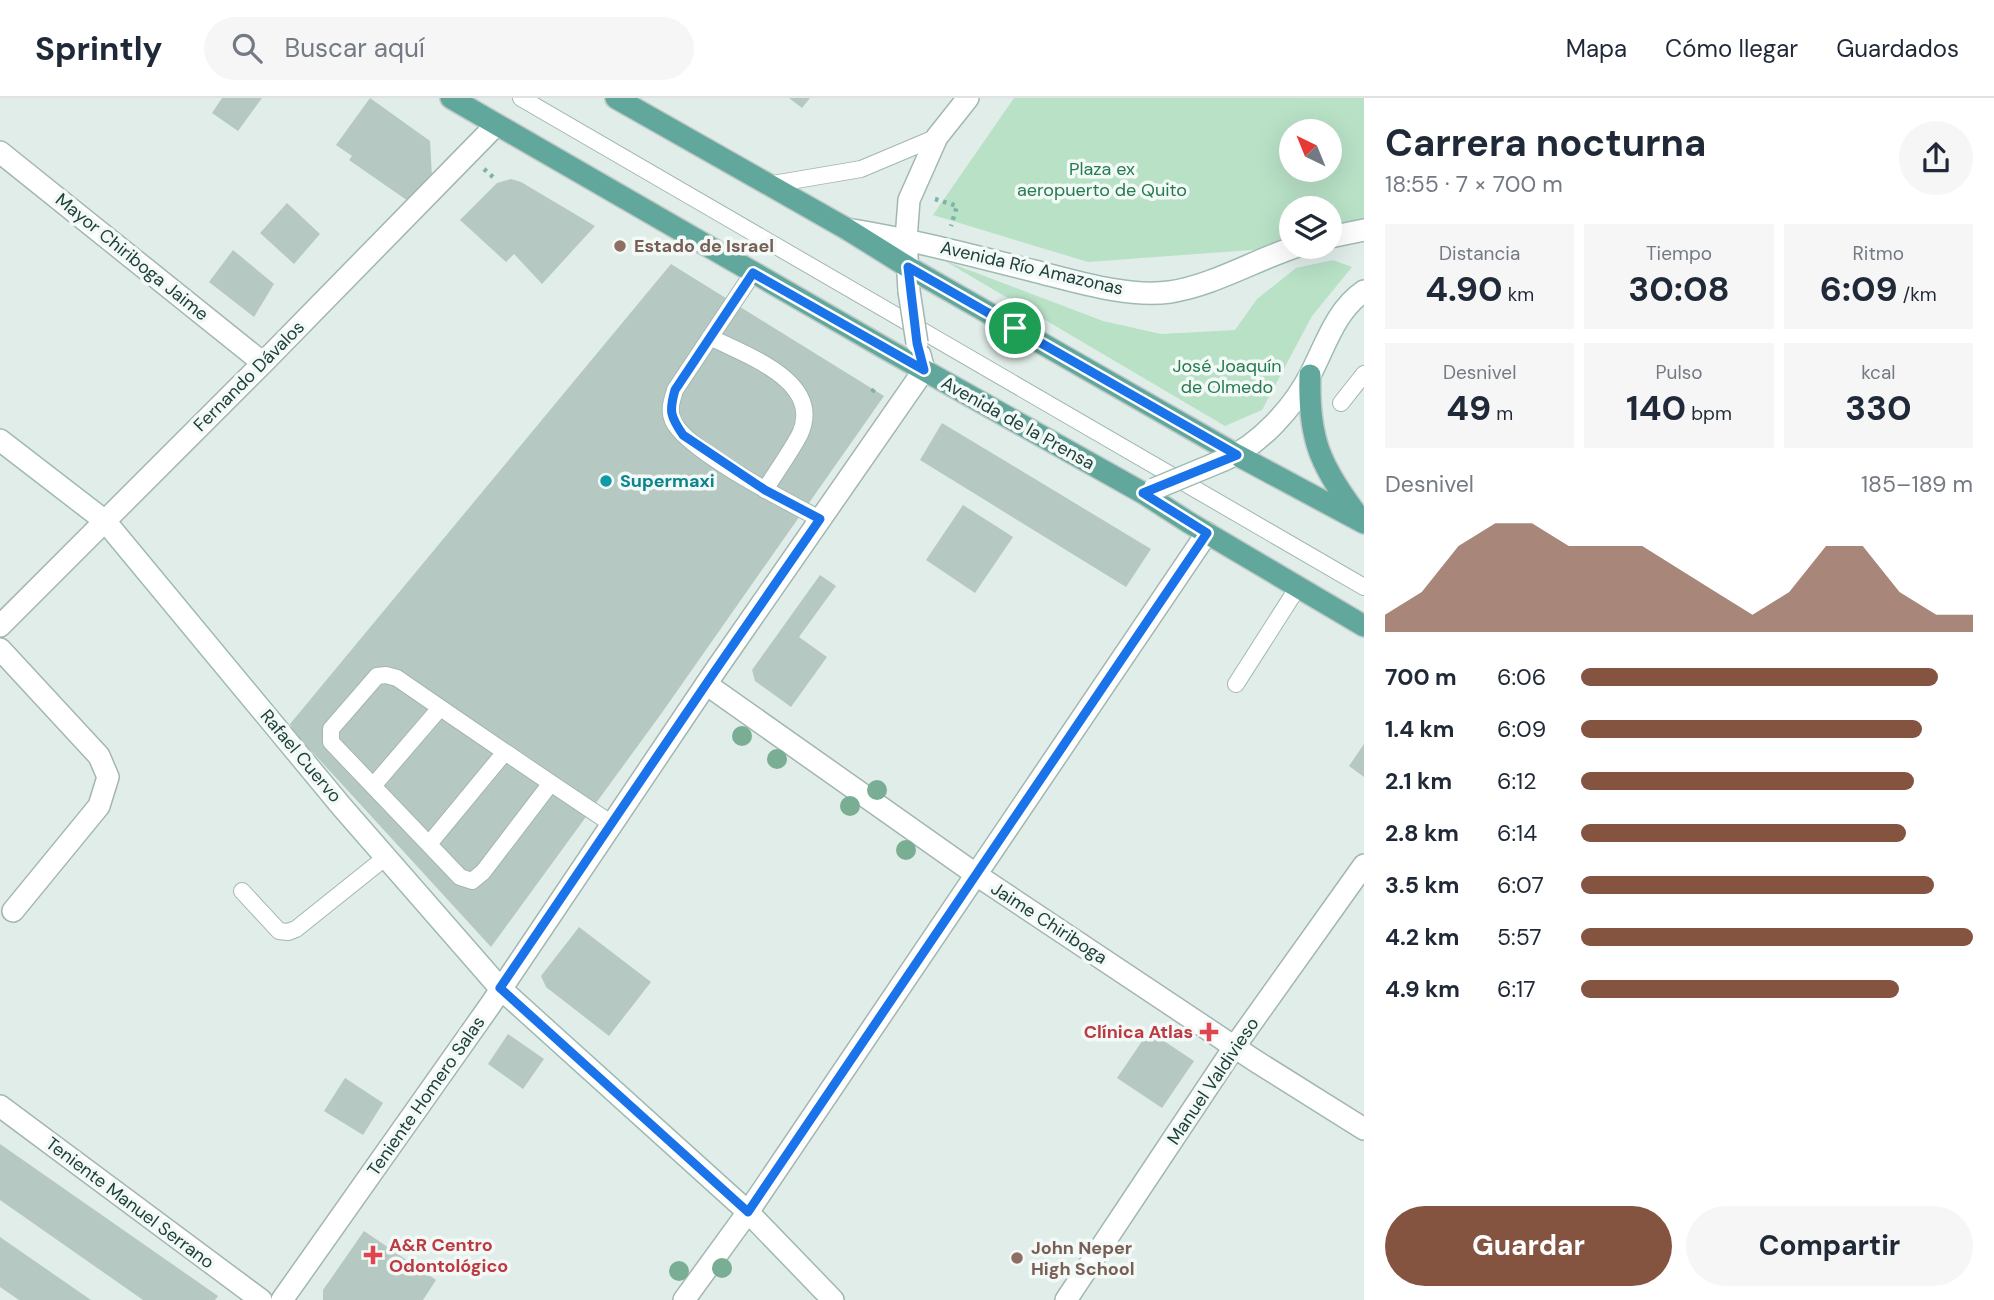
<!DOCTYPE html>
<html lang="es">
<meta charset="utf-8">
<style>
:root{--surface:#fff;--page:#f6f6f7;--text:#1f2937;--muted:#747a83;--line:#e0e1e3;--accent:#845441}
body{margin:0;font-family:"DM Sans",sans-serif;background:var(--page);color:var(--text);height:100vh;display:flex;flex-direction:column;font-size:26px;white-space:nowrap}
*{box-sizing:border-box;margin:0}
p{font-size:23px;color:var(--muted)}
.icon{flex:none;width:38px;height:38px;fill:none;stroke:currentColor;stroke-width:2;stroke-linecap:round;stroke-linejoin:round}
.map{position:relative;flex:1;overflow:hidden}
.panel{display:flex;flex-direction:column;background:var(--surface);width:630px}
.panel>*{flex:none}
.needle{width:46px;rotate:317deg}
.fabs{position:absolute;left:1279px;top:21px;display:grid;gap:14px}
.fabs a{display:grid;place-items:center;width:63px;height:63px;border-radius:50%;background:var(--surface);box-shadow:0 7px 28px #0002;font-size:35px}
.pin{position:absolute;display:grid;place-items:center;width:60px;height:60px;color:#fff;margin:-30px;border:4px solid #fff;border-radius:50%;box-shadow:0 2px 7px #0007}
.round{display:grid;place-items:center;flex:none;width:74px;height:74px;border-radius:37px;background:var(--page)}
.overview{display:flex;align-items:center;justify-content:space-between;height:119px;padding:0 21px}
h1{font-size:38px;font-weight:700;line-height:52px}
.metrics{display:grid;grid-template-columns:repeat(3,1fr);gap:10px;height:119px;padding:7px 21px}
.metrics div{display:grid;align-content:center;border-radius:0px;background:var(--page);text-align:center}
.metrics b{font-size:35px;font-weight:700}
.metrics small{font-size:19px;font-weight:400}
.metrics p{font-size:19px}
.chart{height:196px;padding:14px 21px}
.chart p{display:flex;justify-content:space-between}
.chart svg{width:100%;height:126px;margin-top:7px;fill:var(--accent);opacity:.7}
.cta{display:flex;gap:14px;margin-top:auto;padding:14px 21px}
.cta a{flex:1;height:80px;border-radius:42px;background:var(--accent);color:#fff;font-size:28px;font-weight:700;line-height:80px;text-align:center}
.cta a+a{background:var(--page);color:var(--text)}
ul{padding:0 21px;list-style:none;font-size:23px}
li{display:grid;grid-template-columns:112px 84px 1fr;align-items:center;height:52px}
li i{height:18px;border-radius:9px;background:var(--accent)}
header{display:flex;align-items:center;gap:42px;box-sizing:border-box;height:98px;padding:0 35px;background:var(--surface);border-bottom:2px solid var(--line)}
header strong{font-size:33px}
nav{display:flex;gap:38px;margin-inline-start:auto;font-size:24px}
.search{width:490px;height:63px;background:var(--page);display:flex;align-items:center;gap:18px;box-sizing:border-box;padding:0 24px;border-radius:38px;color:var(--muted);font-size:26px}
main{display:flex;flex:1;min-height:0}
.map>svg:first-child{display:block}
.green{fill:#b8e1c6;fill-rule:evenodd}
.building{fill:#b6c8c2}
.lines{fill:none;stroke-linecap:round;stroke-linejoin:round}
.lane-casing{stroke:#a3b6b1;stroke-width:18}
.street-casing{stroke:#a3b6b1;stroke-width:24}
.secondary-casing{stroke:#9ebab3;stroke-width:24}
.primary-casing{stroke:#c0cac8;stroke-width:24}
.path{stroke:#7eb4a8;stroke-width:4.5;stroke-dasharray:3.5 5;stroke-linecap:butt}
.lane{stroke:#fff;stroke-width:16}
.street{stroke:#fff;stroke-width:21}
.secondary{stroke:#fff;stroke-width:21}
.primary{stroke:#61a79c;stroke-width:21}
.street-bridge-casing{stroke:#a3b6b1;stroke-width:24;stroke-linecap:butt}
.secondary-bridge-casing{stroke:#9ebab3;stroke-width:24;stroke-linecap:butt}
.street-bridge{stroke:#fff;stroke-width:21}
.secondary-bridge{stroke:#fff;stroke-width:21}
.tree{fill:#7aae94}
.route-casing{stroke:#fff;stroke-width:14}
.route{stroke:#1a73e8;stroke-width:9}
.education-dot{fill:#8d6e63;stroke:#f2f9f6;stroke-width:2.5}
.culture-dot{fill:#0f9aa8;stroke:#f2f9f6;stroke-width:2.5}
.health-dot{fill:#e0444e;stroke:#f2f9f6;stroke-width:2.5}
.labels{text-anchor:middle;dominant-baseline:central;stroke-width:7;stroke-linejoin:round;paint-order:stroke}
.park-label{font-size:18px;fill:#257b4e;stroke:#f2f9f6}
.education-label{font-size:18px;font-weight:bold;fill:#785e54;stroke:#f2f9f6;text-anchor:start}
.street-label{font-size:18px;fill:#1f403a;stroke:#f2f9f6}
.culture-label{font-size:18px;font-weight:bold;fill:#0d838f;stroke:#f2f9f6;text-anchor:start}
.health-label{font-size:18px;font-weight:bold;fill:#be3a42;stroke:#f2f9f6;text-anchor:end}
</style>
<header>
<strong>Sprintly</strong>
<div class="search"><svg class="icon" aria-label="search" viewBox="0 0 24 24"><circle cx="10" cy="10" r="6"/><path d="M15 15l6 6"/></svg>Buscar aquí</div>
<nav><a>Mapa</a><a>Cómo llegar</a><a>Guardados</a></nav>
</header>
<main>
<div class="map">
<svg width="1364" height="1202" viewBox="0 0 1364 1202">
<rect width="100%" height="100%" fill="#e1ede9"/>
<path class="green" d="M1014,0h350v143l-34,3v-36h-38l-1,39 -203,15 -155,-47zM1292,33h38v39h-38z
M1333,162l19,7 -40,49 -50,94 -37,16 -280,-165 158,60 58,13 74,-4 22,-31 39,-31z"/>
<path class="building" d="M222,0h40l-24,33 -26,-18z
M370,0l60,43 2,36 -24,24 -59,-41 3,-4 -16,-11z
M789,0h21l-8,10z
M511,81l10,3 74,44 -53,58 -28,-30 -8,8 -46,-42 37,-37z
M287,105l33,31 -26,30 -34,-31z
M233,152l41,34 -20,33 -45,-35z
M671,166l213,132 -223,318 -170,233 -196,-214 -5,-9z
M942,325l209,126 -25,38 -206,-127z
M963,407l50,32 -38,56 -49,-33z
M820,477l16,11 -37,51 28,20 -36,50 -36,-26 -3,-11z
M1364,646v33l-15,-11z
M579,829l72,55 -42,54 -63,-49 -5,-11z
M1149,933l45,30 -32,47 -45,-30z
M508,936l36,25 -21,30 -35,-25z
M345,980l38,25 -20,32 -39,-24z
M0,1046l218,152 -3,4h-72l-143,-100z
M364,1133l72,49 -13,20h-100v-10z
M0,1139l91,63h-72l-19,-13z"/>
<g class="lines">
<defs>
<path id="lane" d="M521,0l843,489
M767,87l94,-16 76,-32
M753,175l-78,117c-3,11 -7,20 -2,31 14,30 115,81 147,98
M710,239c35,18 114,44 90,97 -10,19 -24,38 -35,56
M1341,305l23,-29
M1236,586l62,-97
M551,685l-68,89 -11,9 -12,-4 -129,-135v-13l46,-53 9,-1 11,3c71,49 143,98 215,146
M373,688l67,-78
M429,746l76,-92
M242,793l37,40 9,1 8,-3 90,-72"/>
<path id="street" d="M0,54l263,211
M909,193l-3,-52 3,-39 28,-63 31,-39
M0,528l263,-263 233,-238
M0,551l99,107 9,21 -9,29 -86,105
M706,586l275,194 273,182 110,69
M0,1008l261,194
M282,1202l209,-296 224,-333 209,-301 -4,-15
M684,1202l64,-88 459,-679
M1066,1202l169,-254 129,-181"/>
<path id="secondary" d="M847,131c63,10 124,26 187,42 40,10 94,27 136,21 44,-7 83,-31 125,-45
M1330,139l34,-7
M0,342l105,81 237,286 158,181 248,224 85,88
M1224,362c36,-15 70,-53 87,-87 15,-29 25,-63 53,-82"/>
<path id="primary" d="M451,0l437,252 255,143 45,29 176,104
M616,0l231,131 61,38 329,188 127,68
M1310,277c-2,63 10,91 48,141"/>
</defs>
<use href="#lane" class="lane-casing"/>
<use href="#street" class="street-casing"/>
<use href="#secondary" class="secondary-casing"/>
<use href="#primary" class="primary-casing"/>
<path class="path" d="M484,71l9,8
M935,101l22,7 -6,20
M872,294l4,-5"/>
<use href="#lane" class="lane"/>
<use href="#street" class="street"/>
<use href="#secondary" class="secondary"/>
<use href="#primary" class="primary"/>
<defs>
<path id="street-bridge" d="M909,193l8,52"/>
<path id="secondary-bridge" d="M1154,391l70,-29"/>
</defs>
<use href="#street-bridge" class="street-bridge-casing"/>
<use href="#secondary-bridge" class="secondary-bridge-casing"/>
<use href="#street-bridge" class="street-bridge"/>
<use href="#secondary-bridge" class="secondary-bridge"/>
</g>
<g class="tree">
<circle cx="742" cy="638" r="10"/>
<circle cx="777" cy="661" r="10"/>
<circle cx="877" cy="692" r="10"/>
<circle cx="850" cy="708" r="10"/>
<circle cx="906" cy="752" r="10"/>
<circle cx="722" cy="1170" r="10"/>
<circle cx="679" cy="1173" r="10"/>
</g>
<g class="lines">
<defs>
<path id="route" d="M908,169l329,188 -94,38 64,40 -459,679 -248,-224 215,-317 105,-152 -55,-29 -82,-55c-13,-19 -14,-24 -8,-45l78,-117 171,97 -7,-27z"/>
</defs>
<use href="#route" class="route-casing"/>
<use href="#route" class="route"/>
</g>
<g class="education-dot">
<circle cx="620" cy="148" r="7"/>
<circle cx="1017" cy="1160" r="7"/>
</g>
<circle class="culture-dot" cx="606" cy="383" r="7"/>
<g class="health-dot">
<path d="M1205.5 923.5h7v7h7v7h-7v7h-7v-7h-7v-7h7z"/>
<path d="M369.5 1146.5h7v7h7v7h-7v7h-7v-7h-7v-7h7z"/>
</g>
<g class="labels">
<g class="park-label">
<text x="1102" y="71">Plaza ex<tspan x="1102" dy="21">aeropuerto de Quito</tspan></text>
<text x="1227" y="268">José Joaquín<tspan x="1227" dy="21">de Olmedo</tspan></text>
</g>
<g class="education-label">
<text x="634" y="148">Estado de Israel</text>
<text x="1031" y="1150">John Neper<tspan x="1031" dy="21">High School</tspan></text>
</g>
<g class="street-label">
<text transform="translate(132 159) rotate(39)">Mayor Chiriboga Jaime</text>
<text transform="translate(1032 170) rotate(13)">Avenida Río Amazonas</text>
<text transform="translate(249 278) rotate(-45)">Fernando Dávalos</text>
<text transform="translate(1018 325) rotate(29)">Avenida de la Prensa</text>
<text transform="translate(301 658) rotate(50)">Rafael Cuervo</text>
<text transform="translate(1049 825) rotate(33)">Jaime Chiriboga</text>
<text transform="translate(1213 983) rotate(-56)">Manuel Valdivieso</text>
<text transform="translate(426 998) rotate(-55)">Teniente Homero Salas</text>
<text transform="translate(130 1105) rotate(37)">Teniente Manuel Serrano</text>
</g>
<g class="culture-label">
<text x="620" y="383">Supermaxi</text>
</g>
<g class="health-label">
<text x="1193" y="934">Clínica Atlas</text>
<text x="389" y="1147" text-anchor="start">A&amp;R Centro<tspan x="389" dy="21">Odontológico</tspan></text>
</g>
</g>
</svg>
<div class="fabs">
<a><svg class="needle" viewBox="-14 -14 28 28"><path d="M0-13l5 13h-10z" fill="#e53935"/><path d="M0 13l5-13h-10z" fill="#747a83"/></svg></a>
<a><svg class="icon" aria-label="layers" viewBox="0 0 24 24"><path d="M12 4l9 5-9 5-9-5zM3 14l9 5 9-5"/></svg></a>
</div>
<div class="pin" style="left:1015px;top:230px;background:#1e9e55"><svg class="icon" aria-label="arrive" viewBox="0 0 24 24"><path d="M6 21V4h12l-3 4 3 4H6"/></svg></div>
</div>
<section class="panel">
<div class="overview"><div><h1>Carrera nocturna</h1><p>18:55 · 7 × 700 m</p></div><a class="round"><svg class="icon" aria-label="share" viewBox="0 0 24 24"><path d="M12 15V3M7 8l5-5 5 5M5 13v7h14v-7"/></svg></a></div>
<div class="metrics">
<div><p>Distancia</p><b>4.90<small> km</small></b></div>
<div><p>Tiempo</p><b>30:08</b></div>
<div><p>Ritmo</p><b>6:09<small> /km</small></b></div>
</div>
<div class="metrics">
<div><p>Desnivel</p><b>49<small> m</small></b></div>
<div><p>Pulso</p><b>140<small> bpm</small></b></div>
<div><p>kcal</p><b>330</b></div>
</div>
<div class="chart"><p><span>Desnivel</span>185–189 m</p>
<svg viewBox="0 0 160 44" preserveAspectRatio="none"><path d="M0 44V38L10 30L20 14L30 6L40 6L50 14L60 14L70 14L80 22L90 30L100 38L110 30L120 14L130 14L140 30L150 38L160 38V44z"/></svg>
</div>
<ul>
<li><b>700 m</b>6:06<i style="width:91%"></i></li>
<li><b>1.4 km</b>6:09<i style="width:87%"></i></li>
<li><b>2.1 km</b>6:12<i style="width:85%"></i></li>
<li><b>2.8 km</b>6:14<i style="width:83%"></i></li>
<li><b>3.5 km</b>6:07<i style="width:90%"></i></li>
<li><b>4.2 km</b>5:57<i style="width:100%"></i></li>
<li><b>4.9 km</b>6:17<i style="width:81%"></i></li>
</ul>
<div class="cta"><a>Guardar</a><a>Compartir</a></div>
</section>
</main>
